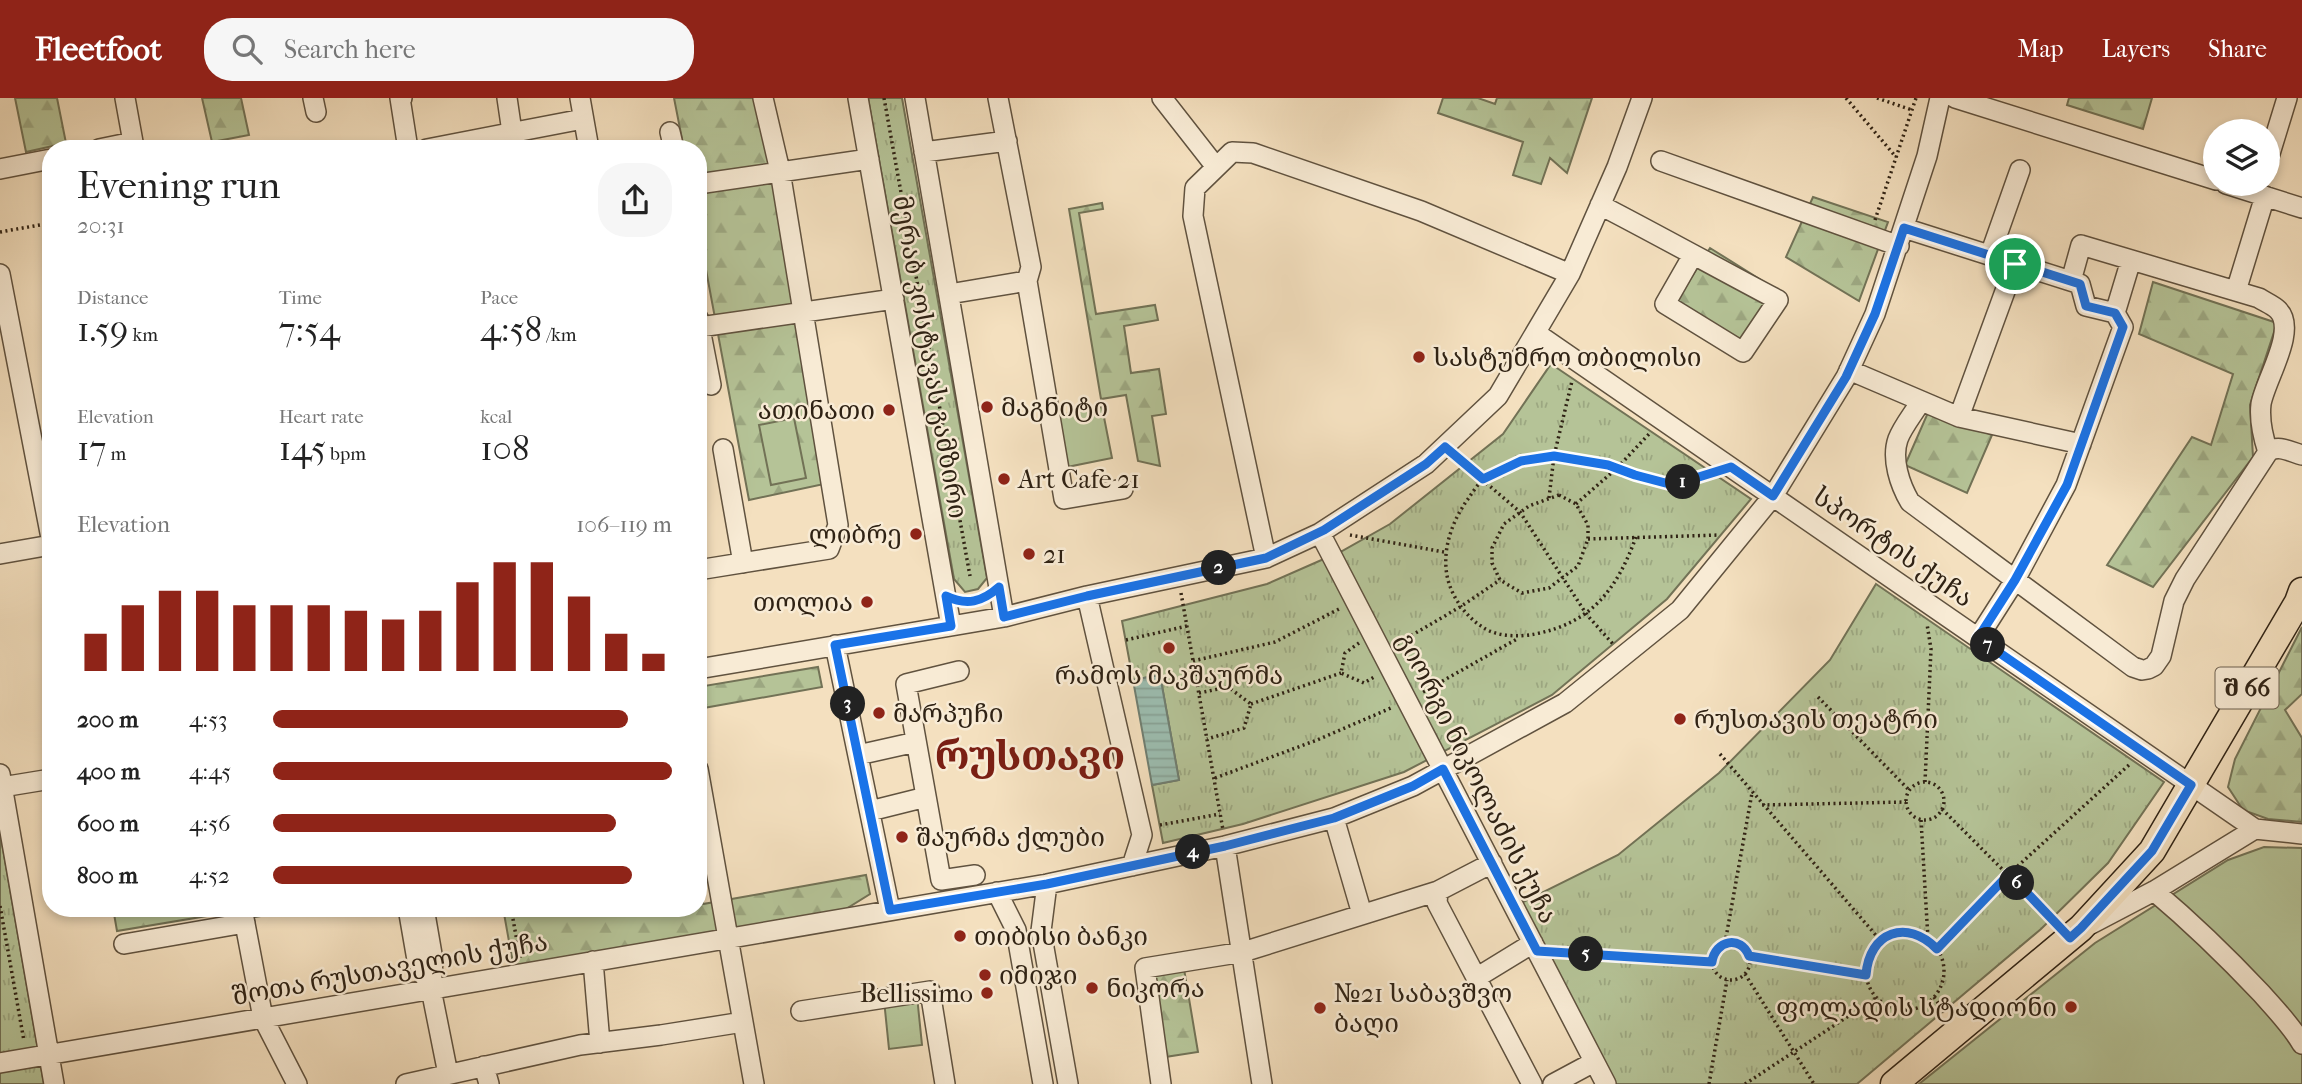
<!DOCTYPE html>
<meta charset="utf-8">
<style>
:root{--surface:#fff;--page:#f6f6f6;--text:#222;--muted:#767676;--accent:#8f2418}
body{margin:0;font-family:"IM FELL French Canon","Noto Serif Georgian",serif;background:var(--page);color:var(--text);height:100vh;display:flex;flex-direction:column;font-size:26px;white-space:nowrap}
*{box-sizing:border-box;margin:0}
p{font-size:23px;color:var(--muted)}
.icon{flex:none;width:38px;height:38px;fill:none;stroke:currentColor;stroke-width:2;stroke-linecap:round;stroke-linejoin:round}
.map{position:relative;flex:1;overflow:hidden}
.panel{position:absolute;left:42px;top:42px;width:665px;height:777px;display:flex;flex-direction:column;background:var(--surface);border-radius:28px;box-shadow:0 4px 10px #0003}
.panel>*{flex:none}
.controls{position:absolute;left:2203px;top:21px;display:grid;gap:14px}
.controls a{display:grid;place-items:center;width:77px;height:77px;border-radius:50%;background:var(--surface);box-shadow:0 4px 10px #0003;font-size:35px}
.pin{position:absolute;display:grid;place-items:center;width:60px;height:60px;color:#fff;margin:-30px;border:4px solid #fff;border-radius:50%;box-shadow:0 2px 7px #0007}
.km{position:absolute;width:35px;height:35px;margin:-18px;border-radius:50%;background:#222;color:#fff;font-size:19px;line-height:35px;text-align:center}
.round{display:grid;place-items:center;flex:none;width:74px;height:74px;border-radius:28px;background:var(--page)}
.head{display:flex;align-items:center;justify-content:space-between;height:119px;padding:0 35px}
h1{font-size:38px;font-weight:600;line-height:52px}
.figures{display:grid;grid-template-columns:repeat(3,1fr);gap:10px;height:119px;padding:7px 35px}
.figures div{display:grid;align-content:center}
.figures b{font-size:35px;font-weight:600}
.figures small{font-size:19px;font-weight:400}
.figures p{font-size:19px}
.chart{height:196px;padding:14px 35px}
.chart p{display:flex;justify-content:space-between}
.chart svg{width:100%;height:126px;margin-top:7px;stroke:var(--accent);stroke-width:6}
ul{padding:0 35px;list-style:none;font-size:23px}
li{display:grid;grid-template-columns:112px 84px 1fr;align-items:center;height:52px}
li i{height:18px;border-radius:9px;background:var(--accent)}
header{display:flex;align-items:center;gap:42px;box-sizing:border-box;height:98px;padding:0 35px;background:var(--accent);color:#fff}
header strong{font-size:33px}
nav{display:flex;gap:38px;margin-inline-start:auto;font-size:24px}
.search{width:490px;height:63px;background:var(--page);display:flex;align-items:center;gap:18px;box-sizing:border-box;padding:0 24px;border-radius:28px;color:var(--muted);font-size:26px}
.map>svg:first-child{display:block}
.forest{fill:url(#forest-firs);stroke:#727256;stroke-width:2}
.park{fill:url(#park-tufts);stroke:#727256;stroke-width:2}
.pitch{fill:#b5c397;stroke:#727256;stroke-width:2}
.water{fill:url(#water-rules);stroke:#707f72;stroke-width:2}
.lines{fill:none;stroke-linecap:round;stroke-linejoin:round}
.minor-casing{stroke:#60523f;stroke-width:22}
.major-casing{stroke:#2f2214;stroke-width:29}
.path{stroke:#2f2214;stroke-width:3.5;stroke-dasharray:2 3.5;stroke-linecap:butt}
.minor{stroke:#f8ebd5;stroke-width:19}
.major{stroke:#f4e0bf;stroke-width:26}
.route-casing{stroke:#fff;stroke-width:14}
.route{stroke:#1a73e8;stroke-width:9}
.poi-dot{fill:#8f2418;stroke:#f8ebd5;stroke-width:2.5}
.labels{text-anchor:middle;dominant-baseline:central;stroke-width:5;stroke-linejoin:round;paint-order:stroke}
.shield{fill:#f8ebd5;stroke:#6b5e4e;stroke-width:2}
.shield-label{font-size:24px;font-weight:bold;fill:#2f2214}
.street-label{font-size:26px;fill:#2f2214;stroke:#f8ebd5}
.poi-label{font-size:26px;fill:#2f2214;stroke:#f8ebd5;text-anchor:start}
.town-label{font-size:40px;font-weight:bold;fill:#7a1f14;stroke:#f8ebd5}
</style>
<header>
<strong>Fleetfoot</strong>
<div class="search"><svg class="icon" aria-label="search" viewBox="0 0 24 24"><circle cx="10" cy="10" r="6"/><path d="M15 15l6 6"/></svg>Search here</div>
<nav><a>Map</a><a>Layers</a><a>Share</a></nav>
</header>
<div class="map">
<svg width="2302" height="986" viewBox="0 0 2302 986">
<defs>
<pattern id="forest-firs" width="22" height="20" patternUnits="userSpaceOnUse" patternTransform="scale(1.75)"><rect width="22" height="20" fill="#b5c397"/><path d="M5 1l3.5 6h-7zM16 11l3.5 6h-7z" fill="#9ca781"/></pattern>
<pattern id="park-tufts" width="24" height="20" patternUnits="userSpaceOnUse" patternTransform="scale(1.75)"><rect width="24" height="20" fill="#b5c397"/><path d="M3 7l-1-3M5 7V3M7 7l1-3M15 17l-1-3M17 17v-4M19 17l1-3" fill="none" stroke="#9ca781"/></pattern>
<pattern id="water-rules" width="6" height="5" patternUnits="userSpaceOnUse" patternTransform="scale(1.75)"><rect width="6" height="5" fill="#9cbdb0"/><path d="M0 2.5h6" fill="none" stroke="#87a296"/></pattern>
</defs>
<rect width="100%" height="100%" fill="#f4e0bf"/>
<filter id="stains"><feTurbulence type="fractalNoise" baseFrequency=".00286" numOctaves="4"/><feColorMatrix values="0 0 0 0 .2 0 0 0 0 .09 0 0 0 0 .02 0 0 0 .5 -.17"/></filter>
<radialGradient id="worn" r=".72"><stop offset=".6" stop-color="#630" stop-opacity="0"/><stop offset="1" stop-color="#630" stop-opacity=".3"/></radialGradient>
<path class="forest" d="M15,0h42l9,45 -40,9z
M202,0h39l8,37 -37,7z
M674,0h85l65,386 -75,16 -51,-273v-78h-14z
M1443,0h35l17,6 2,-6h95l-25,75 -17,-15 -9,26 -28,-9 10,-33 -85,-29z
M2069,0h83l-9,31 -76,-24z
M1813,99l75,25 -29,79 -73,-44z
M1102,105l1,6 -24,4 17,101 59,-9 3,15 -34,6 7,47 28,-4 7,45 -14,2 8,50 -22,-5 -12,-66 -25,4 -32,-190z
M1710,150l67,42 -43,67 -66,-43z
M2153,184l124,41 -27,82 3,52 -100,130 -46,-22 85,-128 19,8 22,-71 -94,-40z
M1930,310l62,27 -25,58 -62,-28z
M2302,529v67l-17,16 17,28v84l-34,-3 -25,-9 -15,-23 7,-28z
M818,569l4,20 -124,22v-22z
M866,777l4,19 -29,18 -327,57 -11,-61h64l1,5 28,-5h102v-18h2l3,14z
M113,810h193l-56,10 -1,-9 -132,22z
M1182,859l16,95 -33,5 -15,-94z"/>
<path class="park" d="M868,0h34l85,480 -9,11 -13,3 -11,-13z
M1551,266l200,135 -84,100 -115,96 -148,77 -161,52 -80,19 -11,-58 27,-5 -19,-105 -27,5 -11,-59 145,-37 75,-33 48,-27 113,-90z
M1876,486l288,198 -56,81 -67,66 -184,155h-241l-97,-180 99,-49 101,-82 111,-113z
M0,734l44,252h-44z"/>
<path class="pitch" d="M1102,309l10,51 -45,9 -11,-51z
M794,320l12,60 -35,7 -12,-60z
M2264,749l38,1v236h-383l176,-141 133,-83z
M917,898l5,49 -33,4 -5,-49z"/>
<path class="water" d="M1160,577l19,105 -27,5 -19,-105z"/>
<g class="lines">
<defs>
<path id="minor" d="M313,0l3,14
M402,0h-2l8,51
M507,0l5,34
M580,0l9,51
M858,0l93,528
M915,0l89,519
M998,0l33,169 -4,14 37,218 59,-10
M1162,0l54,69
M1955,0l261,82
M670,34l4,17
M99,51l34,-7 -8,-44
M427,51l156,-30
M924,54l83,-11
M2268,62l19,-62
M1661,63l238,85
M0,71l51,-10
M698,86l171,-25
M2226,86l76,24
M1600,107c60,31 119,64 178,95l-35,52 -78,-48 28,-49
M1904,130l176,56 6,22 29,7 8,14 -57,158 -51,95 -37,58
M1990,157l30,-85
M0,176l51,264
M2071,183l10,-36 178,53c6,4 14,7 19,12 20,20 -13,70 -17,94 -2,17 2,33 7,48
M2236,193l29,-95
M949,196l78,-13
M2115,215l16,-53
M698,220l13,67
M700,229l194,-28
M1536,235l719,496
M1849,272l110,47 122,27
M1921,303c-7,12 -18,25 -23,38 -7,20 2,46 12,63l223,165 9,3 6,-1 6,-3 7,-10 13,-55 11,-22 83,-127c10,-8 23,0 34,3
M1959,319l56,-153
M723,351l20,114
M1320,435l286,551
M0,456l51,-9
M1266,460l-73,-342 2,-28 37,-36 21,1 168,58 149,63
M698,472l131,-21 9,-24 -58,-354 -17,-73
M1087,498l55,239 -10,31
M835,547l55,265
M698,571l306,-52 83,-21 179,-38 54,-25 106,-69 72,-68 72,-122 47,-107 25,-69
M959,573l-53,13 35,196 34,-5
M858,657l58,-13
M698,671l56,315
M0,676l54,310
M2,689l49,-8
M870,713l56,-14
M1334,720l28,96
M1225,748l37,238
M1492,765l-54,28 -1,12 95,181
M1047,786l-6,47 27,153
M2154,793c38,32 73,66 107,102 15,17 30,32 41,51
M997,794l19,38 27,154
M242,810l21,110 34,66
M408,810l9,52 14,29 2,-29 -9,-52
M2091,826l63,-33 101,-62 47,5
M124,846l121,-21
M593,863l7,82
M1476,880l57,-35
M431,891l17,85
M801,913l129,-20 15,93
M0,965l1047,-179 178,-38 109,-28 79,-32 152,-83 115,-93 93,-114 73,-119 29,-63 52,-158 13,-58
M484,968l5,18
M406,986l174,-39 81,-10 82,-13
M1161,986l-16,-116 98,-16 195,-61
M1553,986l41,-22"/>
<path id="major" d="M1894,986l187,-156 71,-77 146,-249 4,-11"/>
</defs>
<use href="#minor" class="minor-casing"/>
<use href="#major" class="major-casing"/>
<path class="path" d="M884,0l86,478
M1846,0l50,59
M1877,0l35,12
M1875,122l41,-122
M0,134l51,-9
M1457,360l63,54 67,103 26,29
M1559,397l17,9 12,21v14l-10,27 -29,22 -27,5 -22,-13 -8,-17v-15l12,-24 25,-18z
M1549,400l5,-42 18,-75
M1576,406l41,-36 33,-35
M1350,437l94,17
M1636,439c-19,52 -44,86 -101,97 -15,3 -37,3 -51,-6 -20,-12 -37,-37 -38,-61 -2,-23 8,-49 22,-68 5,-7 10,-16 17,-21 37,-24 85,-26 127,-12 15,6 45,19 61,19 11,-1 25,-8 36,-11
M1588,441l131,-4
M1181,495l42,237
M964,504l20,-3
M1126,542l61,-14
M1359,545l-14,10 -4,20 23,10 12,-7
M1397,546l63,-37 40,-27
M1193,563l82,-19 66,-34
M1423,594l94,-53
M1199,595l29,-6 23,17 -7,24 -37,11
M1818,599l91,93
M1251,606l90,-31
M1720,656l160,186
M1215,680l102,-38 74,-32
M1925,684l6,-133 -4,-25
M1906 703a19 19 0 1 1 38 0a19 19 0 1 1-38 0Z
M1762,707l144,-3
M1942,711l115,115
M1921,722l7,119
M1160,727l60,-11
M0,808l24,135
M511,810l9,50
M1866 873a39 39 0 1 1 78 0a39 39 0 1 1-78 0Z
M1712 863a19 19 0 1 1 38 0a19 19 0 1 1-38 0Z
M1725,845l27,-150
M1937,851l72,-75 121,-110
M1557,854l155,10
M1750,858l116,19
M1745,876l69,110
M1934,899l11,16
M1709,986l18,-104
M1745,986l131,-86"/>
<use href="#minor" class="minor"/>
<use href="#major" class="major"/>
</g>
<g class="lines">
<defs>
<path id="route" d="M1904,130l176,56 6,22 29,7 8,14 -56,158 -52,95 -37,58 213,147 -39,66 -71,77 -11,10 -61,-64 -72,75c-30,-31 -68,-17 -71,26l-117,-19c-8,-21 -34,-16 -37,6l-175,-11 -94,-182 -30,17 -79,32 -109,28 -178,38 -157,26 -55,-265 116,-19 -5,-30c21,10 36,6 53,-9l5,30 83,-21 179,-38 58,-28 102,-66 19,-17 38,32 38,-18 33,-5 54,9 27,10 38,10 58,-18 42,29 73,-119 29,-63z"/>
</defs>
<use href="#route" class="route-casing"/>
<use href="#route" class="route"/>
</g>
<g class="poi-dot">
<circle cx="1419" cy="259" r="7"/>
<circle cx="987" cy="309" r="7"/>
<circle cx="889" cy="312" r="7"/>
<circle cx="1004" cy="381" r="7"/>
<circle cx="916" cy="436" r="7"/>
<circle cx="1029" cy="456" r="7"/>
<circle cx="867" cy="504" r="7"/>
<circle cx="1169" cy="550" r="7"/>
<circle cx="879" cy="615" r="7"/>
<circle cx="1680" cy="621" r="7"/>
<circle cx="902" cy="739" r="7"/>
<circle cx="960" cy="838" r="7"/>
<circle cx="985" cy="877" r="7"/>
<circle cx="1092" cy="890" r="7"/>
<circle cx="987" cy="895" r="7"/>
<circle cx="2071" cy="909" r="7"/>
<circle cx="1320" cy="910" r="7"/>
</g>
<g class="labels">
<rect class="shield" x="2215.5" y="569.5" width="63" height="41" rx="5"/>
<g class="shield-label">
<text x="2247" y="590">შ 66</text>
</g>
<g class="street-label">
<text transform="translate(930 259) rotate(80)">მერაბ კოსტავას გამზირი</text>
<text transform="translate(1893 449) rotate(35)">სპორტის ქუჩა</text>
<text transform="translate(1477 680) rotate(63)">გიორგი ნიკოლაძის ქუჩა</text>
<text transform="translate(390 871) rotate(-10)">შოთა რუსთაველის ქუჩა</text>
</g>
<g class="poi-label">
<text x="1433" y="259">სასტუმრო თბილისი</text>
<text x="1001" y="309">მაგნიტი</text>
<text x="875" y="312" text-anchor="end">ათინათი</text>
<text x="1018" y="381">Art Cafe 21</text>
<text x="902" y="436" text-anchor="end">ლიბრე</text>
<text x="1043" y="456">21</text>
<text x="853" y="504" text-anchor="end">თოლია</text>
<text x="1169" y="577" text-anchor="middle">რამოს მაკშაურმა</text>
<text x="893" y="615">მარპუჩი</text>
<text x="1694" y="621">რუსთავის თეატრი</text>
<text x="916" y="739">შაურმა ქლუბი</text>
<text x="974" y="838">თიბისი ბანკი</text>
<text x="999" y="877">იმიჯი</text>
<text x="1106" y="890">ნიკორა</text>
<text x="973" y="895" text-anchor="end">Bellissimo</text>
<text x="1334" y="895">№21 საბავშვო<tspan x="1334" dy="30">ბაღი</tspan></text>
<text x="2057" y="909" text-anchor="end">ფოლადის სტადიონი</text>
</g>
<g class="town-label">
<text x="1030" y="658">რუსთავი</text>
</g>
</g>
<rect width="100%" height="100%" filter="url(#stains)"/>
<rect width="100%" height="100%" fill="url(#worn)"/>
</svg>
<div class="controls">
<a><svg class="icon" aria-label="layers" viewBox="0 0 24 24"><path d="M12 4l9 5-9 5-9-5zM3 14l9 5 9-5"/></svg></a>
</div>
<div class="pin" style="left:2015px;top:166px;background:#1e9e55"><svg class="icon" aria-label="arrive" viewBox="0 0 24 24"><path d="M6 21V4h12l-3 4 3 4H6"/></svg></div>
<b class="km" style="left:1683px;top:384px">1</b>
<b class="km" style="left:1219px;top:470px">2</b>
<b class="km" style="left:848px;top:606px">3</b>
<b class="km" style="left:1193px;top:754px">4</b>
<b class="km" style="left:1586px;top:856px">5</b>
<b class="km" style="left:2017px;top:785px">6</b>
<b class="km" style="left:1988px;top:547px">7</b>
<section class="panel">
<div class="head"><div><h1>Evening run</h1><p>20:31</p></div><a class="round"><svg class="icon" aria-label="share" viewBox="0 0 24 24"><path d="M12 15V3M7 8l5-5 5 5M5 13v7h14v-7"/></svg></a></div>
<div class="figures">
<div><p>Distance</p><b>1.59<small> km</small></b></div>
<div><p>Time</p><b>7:54</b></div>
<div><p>Pace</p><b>4:58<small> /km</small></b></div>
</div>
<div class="figures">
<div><p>Elevation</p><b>17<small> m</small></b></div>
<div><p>Heart rate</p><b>145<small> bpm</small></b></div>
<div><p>kcal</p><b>108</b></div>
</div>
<div class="chart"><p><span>Elevation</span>106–119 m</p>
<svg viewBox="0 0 160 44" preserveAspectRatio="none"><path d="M5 44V31M15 44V21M25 44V16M35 44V16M45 44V21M55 44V21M65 44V21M75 44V23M85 44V26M95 44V23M105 44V13M115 44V6M125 44V6M135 44V18M145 44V31M155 44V38"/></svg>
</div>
<ul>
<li><b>200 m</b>4:53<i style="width:89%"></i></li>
<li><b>400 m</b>4:45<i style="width:100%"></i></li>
<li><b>600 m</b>4:56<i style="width:86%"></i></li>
<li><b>800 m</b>4:52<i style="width:90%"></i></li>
</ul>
</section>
</div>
